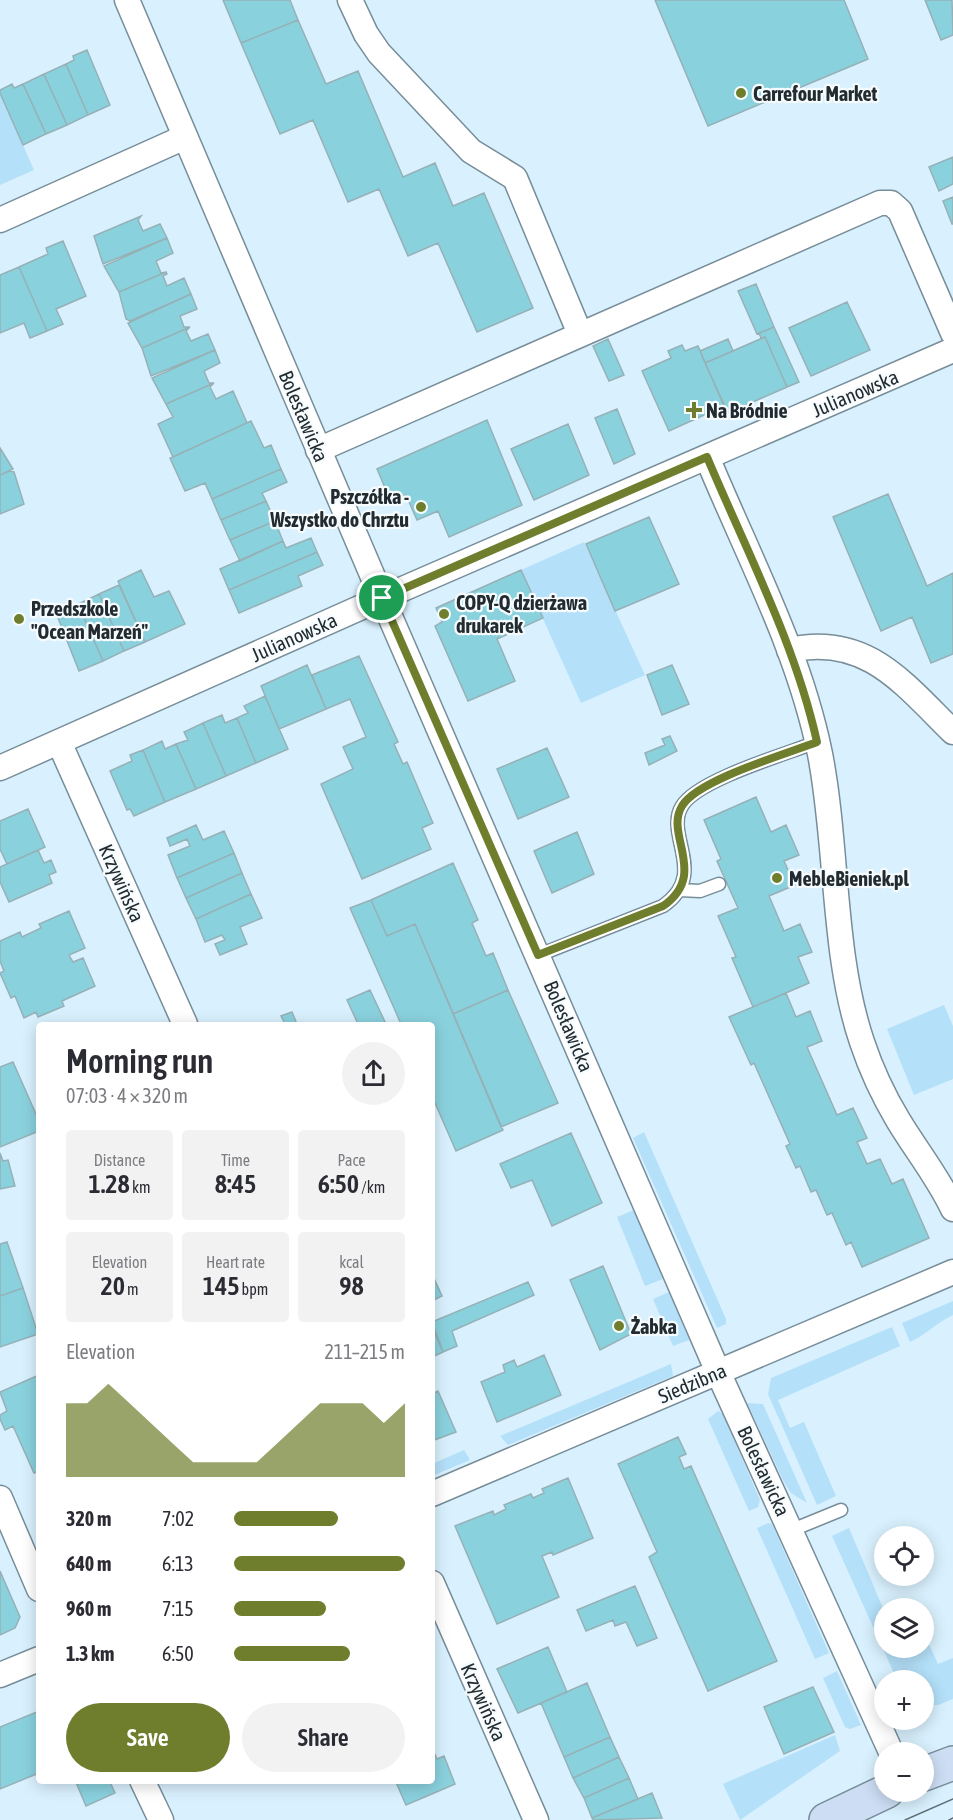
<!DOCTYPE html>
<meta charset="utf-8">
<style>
:root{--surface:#fff;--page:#f2f2f3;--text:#2b2b33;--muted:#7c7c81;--accent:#6f7e2c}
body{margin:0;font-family:"Asap Condensed",sans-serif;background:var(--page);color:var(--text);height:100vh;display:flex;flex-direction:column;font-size:22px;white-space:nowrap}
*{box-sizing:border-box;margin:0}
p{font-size:20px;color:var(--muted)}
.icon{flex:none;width:33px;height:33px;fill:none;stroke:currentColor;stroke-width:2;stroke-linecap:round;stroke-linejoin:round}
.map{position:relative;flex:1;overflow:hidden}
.drawer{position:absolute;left:36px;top:1022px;width:399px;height:762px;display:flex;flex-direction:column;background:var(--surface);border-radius:6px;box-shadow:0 3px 15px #0003}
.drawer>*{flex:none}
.controls{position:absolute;left:874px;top:1526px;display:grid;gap:12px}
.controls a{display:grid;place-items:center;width:60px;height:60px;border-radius:50%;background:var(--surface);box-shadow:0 3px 15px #0003;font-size:30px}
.pin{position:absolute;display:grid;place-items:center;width:51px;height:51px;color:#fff;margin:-26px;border:3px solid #fff;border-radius:50%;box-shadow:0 2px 6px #0007}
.round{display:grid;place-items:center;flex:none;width:63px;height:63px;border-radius:32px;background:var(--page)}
.summary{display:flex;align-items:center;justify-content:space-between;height:102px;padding:0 30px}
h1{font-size:33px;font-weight:600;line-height:45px}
.metrics{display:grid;grid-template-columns:repeat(3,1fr);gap:9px;height:102px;padding:6px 30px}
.metrics div{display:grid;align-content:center;border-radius:6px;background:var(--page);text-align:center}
.metrics b{font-size:26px;font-weight:600}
.metrics small{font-size:16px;font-weight:400}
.metrics p{font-size:16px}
.chart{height:168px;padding:12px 30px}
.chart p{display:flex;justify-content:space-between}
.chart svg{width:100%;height:108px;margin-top:6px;fill:var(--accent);opacity:.7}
.action{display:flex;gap:12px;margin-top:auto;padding:12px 30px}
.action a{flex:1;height:69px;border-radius:36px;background:var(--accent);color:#fff;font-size:24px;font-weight:600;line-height:69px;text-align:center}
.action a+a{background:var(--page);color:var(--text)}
ul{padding:0 30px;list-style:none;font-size:20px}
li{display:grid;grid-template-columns:96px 72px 1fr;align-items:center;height:45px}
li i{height:15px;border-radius:8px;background:var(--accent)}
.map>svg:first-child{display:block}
.green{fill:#b4e0f9}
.building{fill:#8ad1de;stroke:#96b1b6;stroke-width:1.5}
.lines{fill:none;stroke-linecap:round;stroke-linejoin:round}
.lane-casing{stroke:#778d99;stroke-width:15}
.street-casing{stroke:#778d99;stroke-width:27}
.secondary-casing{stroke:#778d99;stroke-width:36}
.lane{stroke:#fff;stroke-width:12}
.street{stroke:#fff;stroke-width:24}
.secondary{stroke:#cddef4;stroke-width:33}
.tram{stroke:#616f76;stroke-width:1.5}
.route-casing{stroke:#fff;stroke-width:12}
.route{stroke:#6f7e2c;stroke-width:8}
.poi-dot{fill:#6f7e2c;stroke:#f6fbfd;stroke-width:2}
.labels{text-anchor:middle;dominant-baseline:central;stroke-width:4.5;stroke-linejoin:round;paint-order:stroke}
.poi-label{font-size:20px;font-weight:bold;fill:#222b2f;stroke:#f6fbfd;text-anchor:start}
.street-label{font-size:20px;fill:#222b2f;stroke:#f6fbfd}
</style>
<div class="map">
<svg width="953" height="1820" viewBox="0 0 953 1820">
<rect width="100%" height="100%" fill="#d9f1fe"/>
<path class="green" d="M0,93l34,77 -34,15z
M584,542l61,133 -64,28 -60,-133z
M944,1005l9,21v53l-39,16 -27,-66z
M644,1132l82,187v5l-9,4 -84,-190z
M634,1210l29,69 -18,7 -28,-69z
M669,1292l20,48 -16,6 -20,-47z
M953,1301v14c-16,7 -27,20 -43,27l-8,-19z
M892,1327l8,19 -122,54 12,28 14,-6 32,74 -19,9 -49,-111 3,-16z
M671,1364l2,12 -165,69 -8,-9z
M747,1403l16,1 44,99 -16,-10 -7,-11z
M718,1411l5,3 37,86 -2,7 -9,4 -41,-92z
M464,1450l6,10 -38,16v-12z
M768,1523l4,1 57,129 -14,6 -58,-131z
M849,1528l36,85v34h14l3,6 14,-6h8v-3l4,-2 10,22 15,-6v41l-15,6h-14v-25h-27l-65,-144z
M837,1671l24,54 -11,4 -5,-2 -22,-49z
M835,1735l5,16 -100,69 -17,-36z"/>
<path class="building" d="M223,0h67l8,20 -57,23z
M655,0h189l24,59 -160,67z
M925,0h27l1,35 -12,5z
M298,20l28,64 32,-13 45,106 32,-14 18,43 31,-13 49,115 -56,24 -39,-89 -30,13 -29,-67 -31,13 -35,-82 -33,14 -39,-91z
M87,50l23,55 -22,10 -22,-51 8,-4 -1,-4z
M66,64l22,51 -21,10 -23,-51z
M44,74l23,51 -21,9 -23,-50z
M12,84l2,4 9,-4 23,50 -23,11 -23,-52v-3z
M953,157v27l-14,7 -10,-24z
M953,197v27h-1l-9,-23z
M141,216l-3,4 5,11 17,-7 7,14 -64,26 -9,-28z
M167,238l6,15 -17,8 5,12 5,-1 -47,20 -15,-26z
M63,241l23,55 -30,13 7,15 -16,7 -28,-64 29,-13 -2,-6z
M19,267l28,64 -17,7 -6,-15 -24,10v-58z
M166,272l1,2 -4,2 4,10 17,-8 7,16 -61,27 -4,-2 -7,-27z
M756,284l18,43 -17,7 -19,-43z
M191,294l6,15 -17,7 4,11h6l-48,21 -14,-25z
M847,302l23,48 -59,26 -22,-48z
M190,327l-4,4 5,10 17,-7 7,16 -64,26 -9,-28z
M774,327l25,55 -12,5 -22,-50 -4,1 -2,-5z
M765,337l22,50 -59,26 -23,-50z
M608,339l16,36 -15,6 -16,-35z
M728,339l5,12 -28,12 -5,-12z
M682,345l3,6 13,-5 26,60 -55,25 -27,-60 29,-13 -3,-7z
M215,350l5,13 -16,8 5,12h5l-48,21 -14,-26z
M214,383l-4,4 6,12 17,-8 14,32 -74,34 -15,-33 15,-7 -7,-13z
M617,409l18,45 -21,10 -19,-46z
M487,420l35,85 -73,32 -11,-26 -21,9 -11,-25 -15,7 -14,-33z
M251,421l13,27 7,-3 10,24 -69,30 -7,-16 -20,8 -15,-33z
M568,424l21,51 -55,25 -23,-51z
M0,448l13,21 -13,6z
M281,469l6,13 -25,11 4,8 -45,19 -9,-21z
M10,471l4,1 10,32 -24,10v-39z
M888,494l39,92 26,-13v81l-22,9 -19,-46 -31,14 -48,-114z
M266,501l9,20 -45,19 -9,-20z
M649,517l30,67 -64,27 -29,-67z
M275,521l8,20 -43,20 -10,-21z
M311,538l6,14 -88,38 -9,-21 63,-28 3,7z
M317,552l6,13 -25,11 4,10 -63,27 -10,-23z
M141,570l13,27 15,-6 16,33 -40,18 -27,-61z
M521,570l22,48 -46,21 18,42 -47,20 -33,-75 7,-4 -6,-14z
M119,585l26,57 -21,9 -25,-57z
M99,594l25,57 -21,10 -25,-57z
M78,604l25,57 -24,10 -23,-58z
M359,656l39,86 -4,2 9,20 4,-2 26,61 -11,5 9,21 -69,30 -41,-95 32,-15 -10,-22 23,-10 -16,-38 -24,10 -14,-34z
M307,665l19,44 -47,20 -18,-43z
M672,665l17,39 -27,11 -15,-40z
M265,696l23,53 -32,14 -19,-45 11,-5 -4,-7z
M222,715l3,8 12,-5 19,45 -30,13 -23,-53z
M203,723l23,53 -30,13 -20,-45 12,-4 -4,-8z
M670,736l7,15 -28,14 -4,-12 20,-8 -3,-6z
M162,741l3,8 11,-5 20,45 -31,13 -22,-52z
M547,748l22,49 -51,22 -21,-50z
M143,750l22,52 -31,14 -4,-7 -3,1 -17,-39 22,-10 -2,-6z
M756,797l15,35 15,-7 13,30 -15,6 11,24 -26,11 15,35 16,-7 12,28 -14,5 11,26 -56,24 -21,-49 4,-1 -18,-41 20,-8 -21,-47 4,-2 -17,-39z
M28,809l17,38 -38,17 -7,-15v-28z
M196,825l7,15 21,-9 10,22 -57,25 -9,-23 22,-9 -3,-7 -17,7 -3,-8z
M577,832l17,42 -42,19 -18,-42z
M38,850l6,13 7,-3 5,12 -7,3 3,8 -43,19 -9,-20v-15z
M234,853l8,20 -56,25 -9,-20z
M453,863l25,57 -6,3 14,33 7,-3 15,37 -55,24 -38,-90 -28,12 -16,-36z
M242,873l9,21 -55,25 -10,-21z
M251,894l11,24 -22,9 7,17 -27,11 -5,-11 10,-4 -3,-5 -17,7 -9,-23z
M371,900l16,36 28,-12 88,206 -47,21 -24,-55v-72h-31l-51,-116z
M69,911l16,37 -16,7 4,7 10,-4 12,28 -33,15 2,5 -26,11 -2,-5 -12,6 -9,-22 -4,2 -11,-25 4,-2 -4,-10v-20l20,-9 2,5 19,-9 -2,-4z
M370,990l16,34h-28l-11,-24z
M508,990l50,113 -57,24 -48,-113z
M786,993l10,24 14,-6 12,30 -15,6 30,68 16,-7 14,30 -10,4 10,22 13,-5 12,25 11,-5 26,59 -67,29 -11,-25 -5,3 -14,-32 -5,2 -11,-25 -5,2 -11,-26 -4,2 -10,-22 4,-2 -36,-81 -3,2 -22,-48z
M292,1012l5,12h-12l-4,-8z
M13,1062l26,59v10l-39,16v-80z
M571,1133l31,70 -50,23 -20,-46 -21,8 -11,-24z
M0,1153l3,8 5,-1 7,26 -15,3z
M7,1242l16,46 -23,8v-52z
M603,1266l28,68 -31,16 -30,-70z
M432,1274l10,22 -10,5z
M528,1282l6,13 -82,36 5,15 -14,6 -11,-30z
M23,1288l15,46 -38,13v-51z
M432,1327l11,25 -11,5z
M544,1355l17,40 -64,27 -16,-40 24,-10 -2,-7 11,-5 3,7z
M39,1375v96l-5,2 -21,-47 -8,4 -5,-11v-4l7,-4 -7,-19z
M438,1391l18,41 -24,9v-47z
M678,1437l8,17 -7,3 5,12 7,-3 86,195 -69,30 -59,-134 8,-5 -39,-88z
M568,1478l25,60 -40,17 -1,-3 -10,4 17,41 -62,27 -42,-98 38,-15 1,4 12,-6 -2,-4 27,-11 2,4 11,-5 -2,-4z
M0,1571l20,46 -5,11 -15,7z
M635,1586l22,52 -20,8 -11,-24 -11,4 -2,-6 -27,11 -9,-21z
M548,1647l19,45 -49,21 -21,-44z
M587,1683l23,54 -46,20 -23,-54z
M813,1687l21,45 -50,22 -20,-47z
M39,1711v62l-39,16v-62z
M610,1737l9,20 -46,21 -9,-21z
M432,1748l5,11 7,-3 11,28 -49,21 -11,-25h37z
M619,1757l10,21 -45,20 -11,-20z
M629,1778l9,21 -46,19 -8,-20z
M75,1780h34l6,13 -29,13z
M652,1793l10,25 -69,2 -1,-2z"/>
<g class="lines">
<defs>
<path id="lane" d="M680,890l20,1 19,-7
M539,955l124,-49c46,-32 1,-71 19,-100 15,-26 104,-52 135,-64
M792,1530l49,-20"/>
<path id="street" d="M127,0l255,598 336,774 173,380
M350,0l16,34 13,19 92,98 44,27 65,156
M0,220l185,-83
M318,450l562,-247h11l9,8 53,122
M707,457c40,97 92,193 113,297 18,92 12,200 42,288 9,27 21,53 36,78 18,30 40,57 55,89
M789,650c77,-17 114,33 164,82
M59,742l126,282
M0,768l382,-170 571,-248
M432,1494l521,-222
M0,1498l39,91
M432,1583l104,237
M0,1675l39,-16
M142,1780l19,40"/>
<path id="secondary" d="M924,1774l29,-11
M826,1820l61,-29"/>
</defs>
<use href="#lane" class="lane-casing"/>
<use href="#street" class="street-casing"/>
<use href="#secondary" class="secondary-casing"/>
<use href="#lane" class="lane"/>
<use href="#street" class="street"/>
<use href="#secondary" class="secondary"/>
<path class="tram" d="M905,1820l48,-21
M949,1820l4,-2"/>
</g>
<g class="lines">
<defs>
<path id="route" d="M707,457c39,93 88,186 110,285 -31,12 -120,38 -135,64 -18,29 27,68 -19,100l-125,49 -156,-357z"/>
</defs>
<use href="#route" class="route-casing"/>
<use href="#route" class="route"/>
</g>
<g class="poi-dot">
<circle cx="741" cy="93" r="6"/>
<path d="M691 401h6v6h6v6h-6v6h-6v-6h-6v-6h6z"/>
<circle cx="421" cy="507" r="6"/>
<circle cx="444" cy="614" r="6"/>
<circle cx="19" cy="619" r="6"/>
<circle cx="777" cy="878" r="6"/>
<circle cx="619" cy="1326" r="6"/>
</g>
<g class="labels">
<g class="poi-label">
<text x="753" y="93">Carrefour Market</text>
<text x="706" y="410">Na Bródnie</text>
<text x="409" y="496" text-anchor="end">Pszczółka -<tspan x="409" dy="23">Wszystko do Chrztu</tspan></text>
<text x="456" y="602">COPY-Q dzierżawa<tspan x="456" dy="23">drukarek</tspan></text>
<text x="31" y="608">Przedszkole<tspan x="31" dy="23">"Ocean Marzeń"</tspan></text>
<text x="789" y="878">MebleBieniek.pl</text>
<text x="631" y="1326">Żabka</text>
</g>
<g class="street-label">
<text transform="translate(855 393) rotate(-23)">Julianowska</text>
<text transform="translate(304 416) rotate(67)">Bolesławicka</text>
<text transform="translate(294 637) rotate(-24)">Julianowska</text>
<text transform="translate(122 883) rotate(66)">Krzywińska</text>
<text transform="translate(569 1026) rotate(67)">Bolesławicka</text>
<text transform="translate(692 1383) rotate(-23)">Siedzibna</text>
<text transform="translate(764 1471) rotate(65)">Bolesławicka</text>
<text transform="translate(484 1702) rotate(66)">Krzywińska</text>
</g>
</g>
</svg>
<div class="controls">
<a><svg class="icon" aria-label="locate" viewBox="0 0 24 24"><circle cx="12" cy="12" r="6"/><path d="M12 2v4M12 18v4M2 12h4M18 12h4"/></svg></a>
<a><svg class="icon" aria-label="layers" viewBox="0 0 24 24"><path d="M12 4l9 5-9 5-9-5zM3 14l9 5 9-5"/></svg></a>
<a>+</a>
<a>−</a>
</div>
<div class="pin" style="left:382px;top:598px;background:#1e9e55"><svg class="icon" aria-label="arrive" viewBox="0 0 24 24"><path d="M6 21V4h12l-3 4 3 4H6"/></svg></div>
<section class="drawer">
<div class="summary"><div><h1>Morning run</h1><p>07:03 · 4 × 320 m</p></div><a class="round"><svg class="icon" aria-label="share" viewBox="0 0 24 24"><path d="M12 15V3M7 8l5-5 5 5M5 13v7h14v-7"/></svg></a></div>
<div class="metrics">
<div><p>Distance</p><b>1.28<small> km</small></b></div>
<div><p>Time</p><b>8:45</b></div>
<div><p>Pace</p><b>6:50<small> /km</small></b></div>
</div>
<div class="metrics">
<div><p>Elevation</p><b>20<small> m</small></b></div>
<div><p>Heart rate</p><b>145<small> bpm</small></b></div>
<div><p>kcal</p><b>98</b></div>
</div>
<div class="chart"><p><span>Elevation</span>211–215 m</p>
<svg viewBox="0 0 160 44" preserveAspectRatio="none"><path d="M0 44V14L10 14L20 6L30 14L40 22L50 30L60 38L70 38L80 38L90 38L100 30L110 22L120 14L130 14L140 14L150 22L160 14V44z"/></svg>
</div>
<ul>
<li><b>320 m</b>7:02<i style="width:61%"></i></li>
<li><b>640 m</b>6:13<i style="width:100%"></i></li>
<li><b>960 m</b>7:15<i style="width:54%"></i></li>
<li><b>1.3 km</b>6:50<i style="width:68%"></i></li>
</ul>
<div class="action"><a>Save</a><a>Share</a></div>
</section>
</div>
